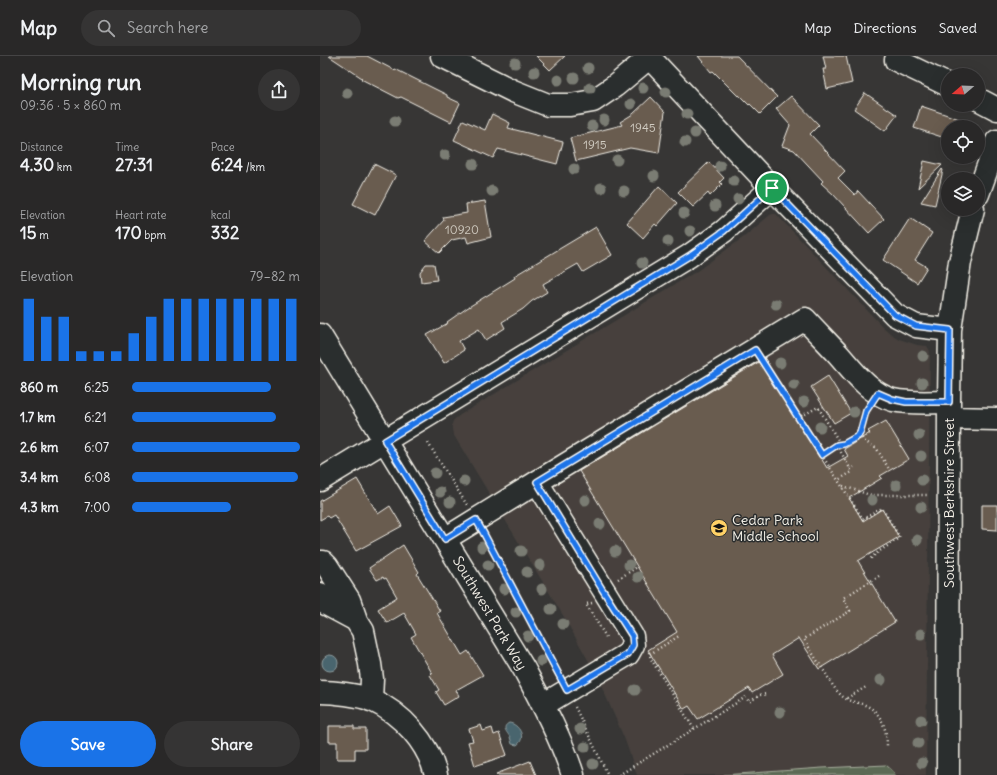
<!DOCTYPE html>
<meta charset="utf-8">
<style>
:root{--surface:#292828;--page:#353434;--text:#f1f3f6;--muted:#a5a6a8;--line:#454445;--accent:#1a73e8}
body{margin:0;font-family:Delius,sans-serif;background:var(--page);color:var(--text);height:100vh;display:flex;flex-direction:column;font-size:15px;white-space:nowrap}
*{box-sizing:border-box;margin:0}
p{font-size:13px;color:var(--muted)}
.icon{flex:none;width:22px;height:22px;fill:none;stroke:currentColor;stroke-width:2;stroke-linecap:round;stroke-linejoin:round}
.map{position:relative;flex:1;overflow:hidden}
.drawer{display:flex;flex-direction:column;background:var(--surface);width:320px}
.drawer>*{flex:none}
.needle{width:26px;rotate:251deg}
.controls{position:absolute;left:621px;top:12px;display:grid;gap:8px}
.controls a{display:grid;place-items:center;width:44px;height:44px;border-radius:50%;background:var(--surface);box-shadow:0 4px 16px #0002,0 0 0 1px var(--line);font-size:20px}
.pin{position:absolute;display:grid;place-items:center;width:34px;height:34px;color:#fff;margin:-17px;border:2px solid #fff;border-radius:50%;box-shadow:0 1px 4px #0007}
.round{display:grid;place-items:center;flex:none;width:42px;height:42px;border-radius:21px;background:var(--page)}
.summary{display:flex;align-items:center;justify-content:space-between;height:68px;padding:0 20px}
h1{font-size:22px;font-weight:700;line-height:30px}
.stats{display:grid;grid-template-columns:repeat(3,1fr);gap:6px;height:68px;padding:4px 20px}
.stats div{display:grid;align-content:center}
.stats b{font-size:17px;font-weight:700}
.stats small{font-size:11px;font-weight:400}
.stats p{font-size:11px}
.chart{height:112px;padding:8px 20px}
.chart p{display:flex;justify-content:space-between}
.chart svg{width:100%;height:72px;margin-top:4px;stroke:var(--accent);stroke-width:6}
.button{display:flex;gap:8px;margin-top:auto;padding:8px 20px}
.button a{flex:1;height:46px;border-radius:24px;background:var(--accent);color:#fff;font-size:16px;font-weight:700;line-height:46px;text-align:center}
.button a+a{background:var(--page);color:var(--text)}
ul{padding:0 20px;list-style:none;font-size:13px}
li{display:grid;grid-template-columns:64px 48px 1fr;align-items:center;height:30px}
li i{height:10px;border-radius:5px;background:var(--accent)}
header{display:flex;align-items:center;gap:24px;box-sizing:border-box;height:56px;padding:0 20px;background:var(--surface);border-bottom:1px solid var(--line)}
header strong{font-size:19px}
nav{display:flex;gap:22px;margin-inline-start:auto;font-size:14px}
.search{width:280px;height:36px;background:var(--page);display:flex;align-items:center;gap:10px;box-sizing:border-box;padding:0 14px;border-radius:22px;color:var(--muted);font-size:15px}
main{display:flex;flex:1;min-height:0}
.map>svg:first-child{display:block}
.built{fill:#46413d}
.green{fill:#5c6b54;stroke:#a8ae9e}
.water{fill:#4a656e;stroke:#8e9d9f}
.building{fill:#695b50;stroke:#f4f1e8}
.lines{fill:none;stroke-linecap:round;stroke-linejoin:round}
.minor-casing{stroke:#f4f1e8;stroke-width:25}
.path{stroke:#f4f1e8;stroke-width:2.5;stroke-dasharray:1 3;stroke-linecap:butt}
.minor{stroke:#2a2d2e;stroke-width:22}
.tree{fill:#7a7c73}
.route-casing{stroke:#fff;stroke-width:8}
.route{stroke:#1a73e8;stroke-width:5}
.labels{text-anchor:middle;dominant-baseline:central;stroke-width:3;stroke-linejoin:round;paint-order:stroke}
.number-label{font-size:12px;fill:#d1ccc2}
.street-label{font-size:14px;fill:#f4f1e8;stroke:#2a2d2e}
.poi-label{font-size:14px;fill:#f4f1e8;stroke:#2a2d2e;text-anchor:start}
</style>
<header>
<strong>Map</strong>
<div class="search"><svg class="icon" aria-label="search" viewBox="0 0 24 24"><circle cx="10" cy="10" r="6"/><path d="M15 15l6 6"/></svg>Search here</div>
<nav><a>Map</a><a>Directions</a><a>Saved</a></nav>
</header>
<main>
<section class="drawer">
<div class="summary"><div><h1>Morning run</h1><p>09:36 · 5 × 860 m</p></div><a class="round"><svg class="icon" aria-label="share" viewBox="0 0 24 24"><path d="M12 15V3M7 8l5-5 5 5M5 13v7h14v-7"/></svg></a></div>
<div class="stats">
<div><p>Distance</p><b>4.30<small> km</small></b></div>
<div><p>Time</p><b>27:31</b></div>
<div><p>Pace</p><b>6:24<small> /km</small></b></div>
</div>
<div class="stats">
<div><p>Elevation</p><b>15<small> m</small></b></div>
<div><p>Heart rate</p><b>170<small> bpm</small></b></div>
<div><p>kcal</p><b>332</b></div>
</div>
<div class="chart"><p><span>Elevation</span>79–82 m</p>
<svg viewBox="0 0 160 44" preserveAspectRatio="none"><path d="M5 44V6M15 44V17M25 44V17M35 44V38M45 44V38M55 44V38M65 44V27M75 44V17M85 44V6M95 44V6M105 44V6M115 44V6M125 44V6M135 44V6M145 44V6M155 44V6"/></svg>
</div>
<ul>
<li><b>860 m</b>6:25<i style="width:83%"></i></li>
<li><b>1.7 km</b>6:21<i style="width:86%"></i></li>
<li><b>2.6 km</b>6:07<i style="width:100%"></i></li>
<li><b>3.4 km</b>6:08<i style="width:99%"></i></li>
<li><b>4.3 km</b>7:00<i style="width:59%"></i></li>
</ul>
<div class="button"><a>Save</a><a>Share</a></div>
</section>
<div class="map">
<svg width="677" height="719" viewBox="0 0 677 719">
<rect width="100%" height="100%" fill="#373635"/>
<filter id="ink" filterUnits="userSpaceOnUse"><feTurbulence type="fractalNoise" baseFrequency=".025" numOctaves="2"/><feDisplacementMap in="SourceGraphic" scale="8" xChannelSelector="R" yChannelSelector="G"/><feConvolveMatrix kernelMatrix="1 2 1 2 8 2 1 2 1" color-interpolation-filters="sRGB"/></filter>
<g filter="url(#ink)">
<path class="built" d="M453,158h3l3,3 103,109 9,8 8,5 18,6 10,1 3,5 -4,424h-289l-12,-35 -28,-64 -33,-59 -111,-183 -1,-5v-5l1,-3 3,-3 4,-3 237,-144 47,-34 26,-22z"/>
<path class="green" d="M566,709l8,7 1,3h-171l98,-7z"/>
<path class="water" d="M2 607a8 8 0 1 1 16 0a8 8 0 1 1-16 0Z
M189,667c10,1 18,15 8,22l-5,-1c-1,-2 -1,-5 -2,-7 -3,-5 -9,-10 -1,-14z"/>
<path class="building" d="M9,0h38l27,14 1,-1 52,26v2l13,6 -9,19 -50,-25 -3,1 -37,-19 1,-1z
M216,0h29l-15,14z
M378,0h39l40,41 -17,17 -10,-10 -1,1 -10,-10 -1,1 -25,-25 -2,1z
M503,0h23l6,27 -25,6 -4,-20h3z
M545,37l32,22 -12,16 -31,-22z
M471,40l28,29 -9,9 35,37 -7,7 17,17 3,-4 26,28 -15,14 -36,-39 -12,-11 2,-2 -29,-31 -12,-4 8,-21 -14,-16z
M331,41l14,15 -6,41 -29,-5 -54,13 -6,-23 52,-13 -2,-3 13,-8z
M601,50l56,19v2h-29v12l-34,-11z
M172,58l18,9 -2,5 55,14 -6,22 -59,-15 -5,9 -39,-18 9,-20 22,10z
M604,105l18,4 -24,23z
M389,106l15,16 -4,4 2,2 -12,12 -2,-3 -15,14 -15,-15z
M54,108l22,11 -21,40 -22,-11z
M622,113l1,1 -8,35 -14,-3z
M339,130l18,17 -20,23 -2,-2 -12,14 -16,-15z
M165,145l6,36 -23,6 -2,-6 -14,3 -13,13 -14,-12 19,-21 -1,-3 24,-4 -1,-9z
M590,162l22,15 -17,27 12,7 -10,16 -34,-23z
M276,171l16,28 -29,17 -5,-8 -35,20 4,8 -15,9 -9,8 -21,13 3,6 -19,12 -7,-11 -20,12 5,9 -20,13 -17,-28 21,-12 -1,-1 20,-14 48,-30 -1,-2z
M106,208h8l3,16 -16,2 -1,-10z
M442,304l65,108 21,-12 -4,-7 26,-16 -2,-2 18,-10 23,38 -29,17 2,2 -33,20 14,23 19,-12 17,28 -41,24 37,61 -76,47 -20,-31 -27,17 11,19 -31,19 -3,-5 -51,31 -9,-13 -5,3 -36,-59 29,-18 -98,-161z
M508,320l23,37 -17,10 -23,-36z
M37,423l21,35 12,-8 12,20 -46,25 -22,-36 -5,3 -2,-2 -7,4v-19z
M662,449h15v25l-15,-1z
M83,489l16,27 -2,2 23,37 -3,2 25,42 6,-4 15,24 -27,15 3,6 -15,9 -8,-13 3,-2 -9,-15 2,-2 -21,-36 5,-3 -12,-21 -17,10 -9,-14 19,-12 -11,-19 -2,1 -1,-2 -6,3 -8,-12z
M161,669l2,6 9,-3 2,7 5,-2 8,22 -32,11 -7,-24 5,-1 -4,-12z
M9,670h25v3h12v20h-11v10h-18v-17h-8z
M210,705l6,14h-40v-1z"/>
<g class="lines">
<defs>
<path id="minor" d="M122,0l71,35 35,14h22l23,-4 22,-15 36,-30
M328,0l124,132 123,127 21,11 34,4
M576,4l52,25
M658,43l19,10
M658,138l19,-53
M0,279l204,334c18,34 37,69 49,106
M629,362l48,1
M0,424l369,-224 35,-25 48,-43
M217,426l95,154 1,9 -5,9 -85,51
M125,483l97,-60 263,-160c11,12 23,24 34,36 15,17 31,39 54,45 18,4 38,2 56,2
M0,506h3l4,4 22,34 7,20 7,11 7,33 2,15 -1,21
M0,538l5,9 3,2 28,15
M0,636c13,0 40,3 52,8 30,14 56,42 64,75
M628,719l1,-373 1,-72 10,-68 13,-53"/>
</defs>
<use href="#minor" class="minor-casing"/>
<path class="path" d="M443,308l100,155 19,-11 18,30 -22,14 -9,8
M499,353l4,-2
M478,362l20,-11 23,38
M539,379l7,7 11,7 12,20 1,-1
M542,382l8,-5
M108,387l39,62
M517,389l15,27 -14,8
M502,399l15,-10 7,-1 14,-8 2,-3 6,-22 2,-4
M530,413l4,-2
M523,430l27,9h59
M165,479l75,140
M559,520l-36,22 7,13 -46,28c7,12 14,23 22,35 4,7 9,16 16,22 6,6 16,6 23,9 17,7 22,25 22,41
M298,523l19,-12
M272,547l-6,1 20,33
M329,596l2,7 43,70
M330,598l29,-18
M527,642l19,-11
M255,651l33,68
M299,719l127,-78 3,5 11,-7 7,-1"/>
<use href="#minor" class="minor"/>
</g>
<g class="tree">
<circle cx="195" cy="7" r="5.5"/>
<circle cx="268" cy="12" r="5.5"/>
<circle cx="214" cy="16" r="5.5"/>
<circle cx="254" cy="22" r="5.5"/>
<circle cx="238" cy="24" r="5.5"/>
<circle cx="270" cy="32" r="5.5"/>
<circle cx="323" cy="32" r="5.5"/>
<circle cx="346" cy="36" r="5.5"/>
<circle cx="27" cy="37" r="5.5"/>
<circle cx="311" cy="48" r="5.5"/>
<circle cx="367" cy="58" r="5.5"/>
<circle cx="284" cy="64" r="5.5"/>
<circle cx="75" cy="65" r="5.5"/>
<circle cx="272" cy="70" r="5.5"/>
<circle cx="375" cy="77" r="5.5"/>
<circle cx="365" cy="86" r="5.5"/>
<circle cx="125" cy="99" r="5.5"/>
<circle cx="297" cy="104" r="5.5"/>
<circle cx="153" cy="108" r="5.5"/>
<circle cx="400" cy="110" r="5.5"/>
<circle cx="254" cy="113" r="5.5"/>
<circle cx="334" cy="120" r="5.5"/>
<circle cx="414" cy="125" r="5.5"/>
<circle cx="281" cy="132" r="5.5"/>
<circle cx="172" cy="135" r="5.5"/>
<circle cx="304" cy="135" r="5.5"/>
<circle cx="418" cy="143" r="5.5"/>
<circle cx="395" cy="150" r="5.5"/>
<circle cx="364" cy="157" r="5.5"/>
<circle cx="370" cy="175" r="5.5"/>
<circle cx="348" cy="185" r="5.5"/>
<circle cx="322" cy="207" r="5.5"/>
<circle cx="456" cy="248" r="5.5"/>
<circle cx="603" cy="300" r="5.5"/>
<circle cx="460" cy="307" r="5.5"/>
<circle cx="602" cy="327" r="5.5"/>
<circle cx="474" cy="329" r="5.5"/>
<circle cx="484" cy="346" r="5.5"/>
<circle cx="534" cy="356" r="5.5"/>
<circle cx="500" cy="371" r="5.5"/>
<circle cx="599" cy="379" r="5.5"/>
<circle cx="601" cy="400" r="5.5"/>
<circle cx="115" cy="417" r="5.5"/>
<circle cx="602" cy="424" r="5.5"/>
<circle cx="144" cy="425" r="5.5"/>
<circle cx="576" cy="429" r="5.5"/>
<circle cx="120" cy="436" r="5.5"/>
<circle cx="265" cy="444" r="5.5"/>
<circle cx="552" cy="444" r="5.5"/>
<circle cx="130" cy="446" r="5.5"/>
<circle cx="601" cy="451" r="5.5"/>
<circle cx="280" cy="468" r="5.5"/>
<circle cx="597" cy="484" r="5.5"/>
<circle cx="162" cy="491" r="5.5"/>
<circle cx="201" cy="495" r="5.5"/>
<circle cx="295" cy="495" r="5.5"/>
<circle cx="168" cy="509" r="5.5"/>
<circle cx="220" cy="509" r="5.5"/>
<circle cx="309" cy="509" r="5.5"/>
<circle cx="207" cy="516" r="5.5"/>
<circle cx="318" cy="521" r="5.5"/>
<circle cx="184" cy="533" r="5.5"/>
<circle cx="222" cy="533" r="5.5"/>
<circle cx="231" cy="553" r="5.5"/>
<circle cx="196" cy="556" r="5.5"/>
<circle cx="243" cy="568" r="5.5"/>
<circle cx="601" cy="578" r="5.5"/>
<circle cx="208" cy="580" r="5.5"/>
<circle cx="221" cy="605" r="5.5"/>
<circle cx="561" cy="624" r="5.5"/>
<circle cx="315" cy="634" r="5.5"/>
<circle cx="460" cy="656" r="5.5"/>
<circle cx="601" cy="664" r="5.5"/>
<circle cx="260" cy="673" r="5.5"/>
<circle cx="598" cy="687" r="5.5"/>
<circle cx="265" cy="691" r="5.5"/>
<circle cx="602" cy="707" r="5.5"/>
<circle cx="273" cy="708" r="5.5"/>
</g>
</g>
<g class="lines" filter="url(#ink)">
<defs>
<path id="route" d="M452,132l123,127 21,11 34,4 -1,72h-43l-14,-3 -14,-6 -12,18 -6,22 -2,3 -14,8 -7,1 -15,10 -67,-105 -218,132 65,107 30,47 1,9 -5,9 -61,36 -84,-158 -7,-12 -31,19 -60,-98 304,-185 35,-25z"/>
</defs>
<use href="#route" class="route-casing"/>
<use href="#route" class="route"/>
</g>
<defs>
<symbol id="school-disc" viewBox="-11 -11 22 22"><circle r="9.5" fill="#ffd166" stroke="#2a2d2e"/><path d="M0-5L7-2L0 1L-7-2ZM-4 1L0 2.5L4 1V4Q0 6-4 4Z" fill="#111"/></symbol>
</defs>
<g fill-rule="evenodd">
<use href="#school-disc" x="389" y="462" width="20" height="20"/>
</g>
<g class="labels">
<g class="number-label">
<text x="323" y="71">1945</text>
<text x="275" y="88">1915</text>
<text x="142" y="173">10920</text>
</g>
<g class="street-label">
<text transform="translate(629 447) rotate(-90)">Southwest Berkshire Street</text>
<text transform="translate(170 557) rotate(59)">Southwest Park Way</text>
</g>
<g class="poi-label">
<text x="412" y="464">Cedar Park<tspan x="412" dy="16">Middle School</tspan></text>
</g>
</g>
</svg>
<div class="controls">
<a><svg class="needle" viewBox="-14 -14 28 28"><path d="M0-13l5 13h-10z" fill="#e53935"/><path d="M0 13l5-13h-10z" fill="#a5a6a8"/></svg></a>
<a><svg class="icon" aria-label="locate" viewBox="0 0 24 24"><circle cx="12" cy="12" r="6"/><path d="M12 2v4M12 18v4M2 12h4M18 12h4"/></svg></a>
<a><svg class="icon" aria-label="layers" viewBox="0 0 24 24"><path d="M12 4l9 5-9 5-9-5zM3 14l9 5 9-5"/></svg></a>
</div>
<div class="pin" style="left:452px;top:132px;background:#1e9e55"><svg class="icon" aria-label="arrive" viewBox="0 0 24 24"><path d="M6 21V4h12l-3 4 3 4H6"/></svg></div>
</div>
</main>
